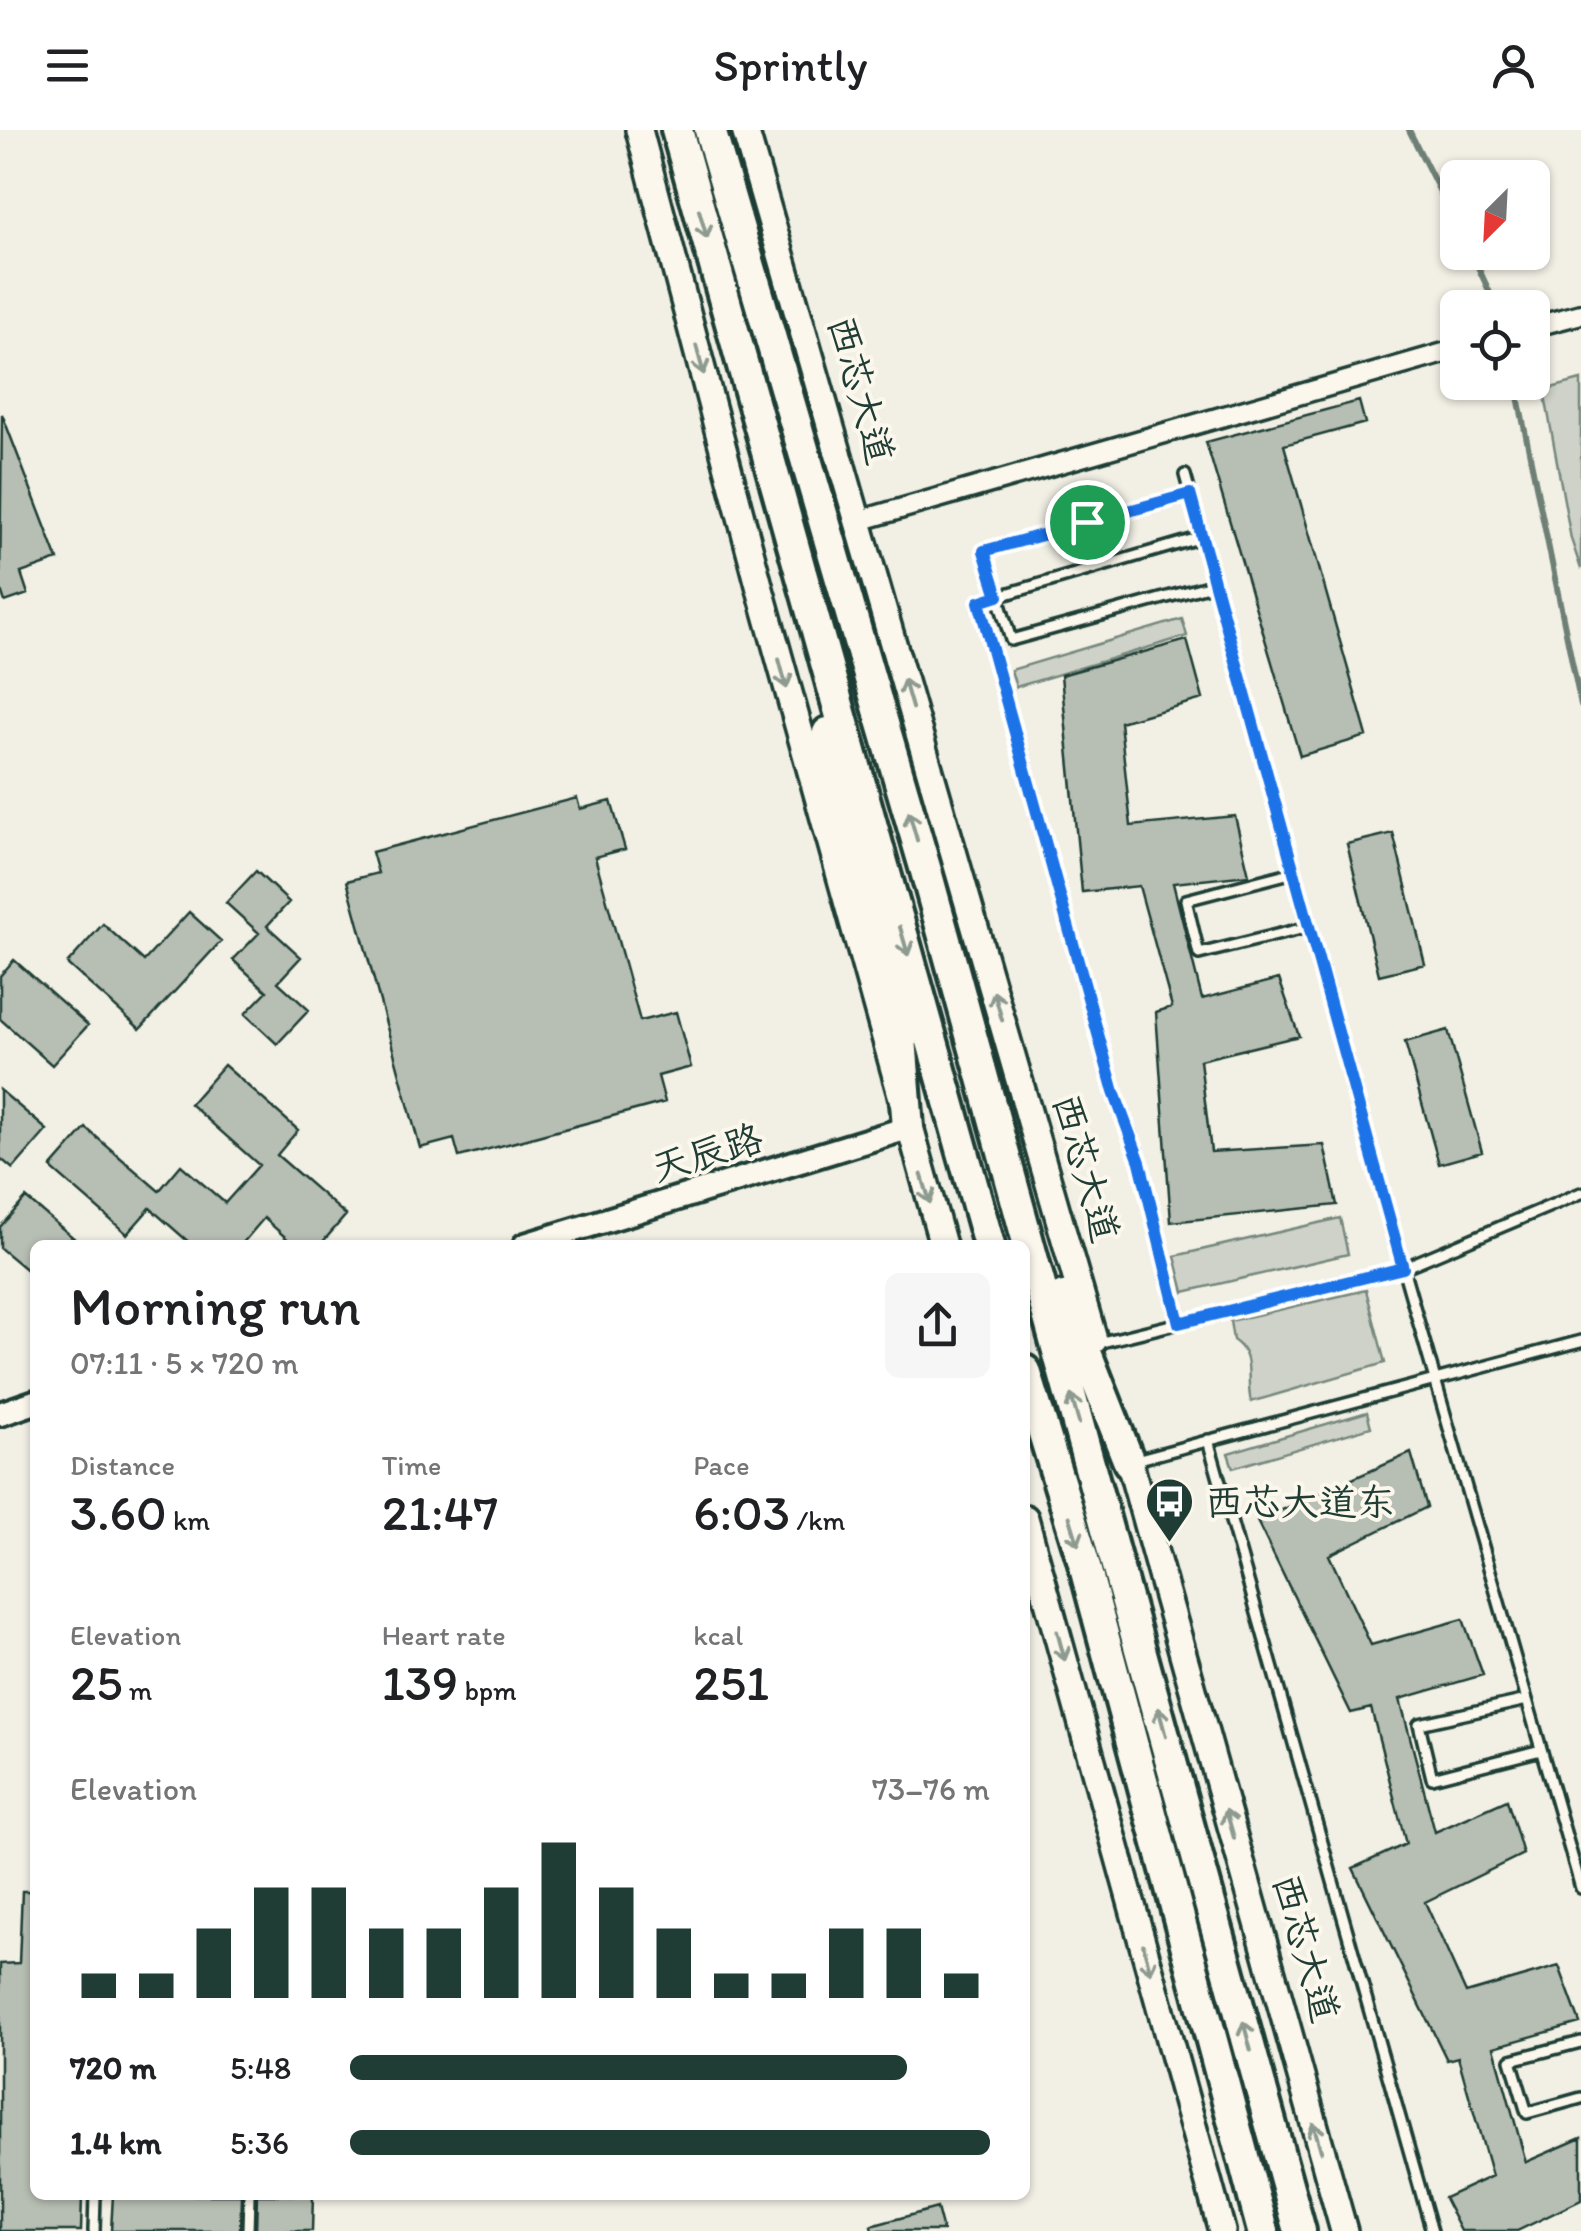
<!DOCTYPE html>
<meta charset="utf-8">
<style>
:root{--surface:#fff;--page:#f6f6f6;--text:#202124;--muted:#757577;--accent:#1f3d34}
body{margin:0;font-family:Itim,"LXGW WenKai TC",sans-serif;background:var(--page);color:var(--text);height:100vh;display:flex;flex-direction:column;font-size:38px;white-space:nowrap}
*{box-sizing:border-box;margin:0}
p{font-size:32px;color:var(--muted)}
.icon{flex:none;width:55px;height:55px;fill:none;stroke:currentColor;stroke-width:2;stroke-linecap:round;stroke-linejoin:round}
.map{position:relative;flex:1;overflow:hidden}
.details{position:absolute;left:30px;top:1110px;width:1000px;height:960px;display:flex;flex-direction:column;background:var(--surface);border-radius:15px;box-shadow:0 2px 8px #0004}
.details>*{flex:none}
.needle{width:65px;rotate:204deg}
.tools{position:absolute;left:1440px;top:30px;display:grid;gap:20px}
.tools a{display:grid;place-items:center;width:110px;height:110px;border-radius:15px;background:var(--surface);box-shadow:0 2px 8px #0004;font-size:50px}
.pin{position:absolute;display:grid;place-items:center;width:85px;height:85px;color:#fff;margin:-42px;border:5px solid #fff;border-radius:50%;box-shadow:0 2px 10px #0007}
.round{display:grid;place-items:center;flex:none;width:105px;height:105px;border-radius:15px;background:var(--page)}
.overview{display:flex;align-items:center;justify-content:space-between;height:170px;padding:0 40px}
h1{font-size:55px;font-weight:600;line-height:75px}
.metrics{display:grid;grid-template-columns:repeat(3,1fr);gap:15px;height:170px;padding:10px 40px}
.metrics div{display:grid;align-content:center}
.metrics b{font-size:50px;font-weight:600}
.metrics small{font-size:28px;font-weight:400}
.metrics p{font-size:28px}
.chart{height:280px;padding:20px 40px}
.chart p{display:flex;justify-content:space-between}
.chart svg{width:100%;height:180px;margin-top:10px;stroke:var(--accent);stroke-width:6}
ul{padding:0 40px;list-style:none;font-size:32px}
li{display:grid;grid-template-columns:160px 120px 1fr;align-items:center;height:75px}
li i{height:25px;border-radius:12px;background:var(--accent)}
header{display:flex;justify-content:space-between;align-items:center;height:130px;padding:0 40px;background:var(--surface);font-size:45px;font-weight:600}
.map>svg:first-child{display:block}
.green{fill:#cfd2c8;stroke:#77887e;stroke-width:2.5}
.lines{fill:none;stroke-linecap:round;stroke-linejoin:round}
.stream{stroke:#6e7f75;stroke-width:6}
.building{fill:#b7beb3;stroke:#1f3d34;stroke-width:2.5}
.service-casing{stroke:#1f3d34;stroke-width:16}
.minor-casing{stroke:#1f3d34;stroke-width:25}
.tertiary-casing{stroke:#1f3d34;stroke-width:30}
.secondary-casing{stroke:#1f3d34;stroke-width:32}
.trunk-casing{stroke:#1f3d34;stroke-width:38}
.service{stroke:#fbf7ec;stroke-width:9}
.minor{stroke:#fbf7ec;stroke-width:18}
.tertiary{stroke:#fbf7ec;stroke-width:22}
.secondary{stroke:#fbf7ec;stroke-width:25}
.trunk{stroke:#fbf7ec;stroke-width:30}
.oneway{stroke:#8d9a90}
.route-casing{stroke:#fff;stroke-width:20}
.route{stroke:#1a73e8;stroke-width:12}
.labels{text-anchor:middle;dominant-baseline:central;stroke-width:8;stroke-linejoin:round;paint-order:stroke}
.street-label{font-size:38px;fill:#1f3d34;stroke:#fbf7ec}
.poi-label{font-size:38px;fill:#1f3d34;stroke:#fbf7ec;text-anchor:start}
</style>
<header><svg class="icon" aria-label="menu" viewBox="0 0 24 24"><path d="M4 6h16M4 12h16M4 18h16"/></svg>Sprintly<svg class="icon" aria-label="person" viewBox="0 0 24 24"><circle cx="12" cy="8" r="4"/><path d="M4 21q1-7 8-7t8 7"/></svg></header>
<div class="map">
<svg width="1581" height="2101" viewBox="0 0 1581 2101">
<rect width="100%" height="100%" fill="#f2f0e5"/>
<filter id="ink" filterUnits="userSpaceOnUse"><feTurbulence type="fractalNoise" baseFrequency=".01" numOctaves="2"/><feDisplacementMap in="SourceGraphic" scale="20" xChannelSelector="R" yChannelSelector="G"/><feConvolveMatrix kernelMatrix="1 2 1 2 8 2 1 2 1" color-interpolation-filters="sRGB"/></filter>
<g filter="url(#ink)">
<path class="green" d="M1581,250v189l-10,-30 -27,-149z
M1182,489l5,17 -171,51 -5,-17z
M1340,1088l8,36 -164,38 -9,-36z
M1366,1160l19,73 -134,39c-6,-23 5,-47 -18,-62l-3,-19z
M1367,1282l4,15 -138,41 -5,-15z"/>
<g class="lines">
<path class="stream" d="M1409,0l49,98
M1471,122l26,56
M1515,252l66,324"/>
</g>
<path class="building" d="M1359,271l6,22 -81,22 83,291 -67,20 -94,-314z
M2,284l56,146 -37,13 7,21 -23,8 -5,-15z
M1187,510l16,59 -83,23 11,104 104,-10 14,59 -76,8 29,116 77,-20 20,57 -99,24 11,92 113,-7 13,60 -166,17 -15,-210 16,-5 -33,-121 -57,6 -21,-217z
M577,668l3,11 31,-8 14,48 -30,8 45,164 36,-9 15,55 -33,9 7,26 -206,55 -5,-18 -34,9 -73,-267 31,-8 -6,-21z
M1393,703l32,131 -46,11 -32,-131z
M256,741l33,31 -22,24 34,31 -23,25 31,28 -32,34 -32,-30 22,-23 -34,-31 26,-27 -33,-30z
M189,782l32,29 -81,88 -73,-65 36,-40 41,37z
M14,830l74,65 -36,40 -52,-46v-43z
M1448,900l34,122 -43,12 -34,-122z
M224,935l74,65 -21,25 69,60 -26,30h-26l-30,-27 -23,27h-49l-42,-37 -23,26 -76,-66 35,-40 73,63 22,-26 44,38 34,-38 -69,-61z
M0,960l47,40 -34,39 -13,-11z
M26,1068l56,47h-47v32l-35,-29v-21z
M1411,1323l16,54 -98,48 42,90 92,-26 20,56 -83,24 35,133 72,-32 16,54 -98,48 41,91 93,-27 21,57 -86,24 32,115 55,-24v62l-64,31h-56l-17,-33 48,-22 -34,-119 -11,3 -94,-192 53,-24 -35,-136 -20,5 -94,-192z
M22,1761h13v304h47l-1,36h-81v-267l19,-1z
M113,2065h128l-1,36h-129z
M257,2065h56l-1,36h-56z
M937,2078l6,23h-71l-1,-5z"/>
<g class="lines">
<defs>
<path id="service" d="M1185,345l218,793 178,620
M1190,364l-206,57 27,89 204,-56
M1294,742l-108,28 13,54 110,-27
M1179,1193l-39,-162 -26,-69 -135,-490 223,-65
M1098,1213l305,-75 178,-75
M1208,1310l224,791
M1132,1331l449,-120
M1527,1570l-108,24 13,54 109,-28
M1581,1912l-70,18 16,53 54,-15
M94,2101l1,-36
M248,2101l1,-36"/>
<path id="minor" d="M1532,197l49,-13
M858,391l600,-172"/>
<path id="tertiary" d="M525,1115l383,-117
M0,1284l35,-12"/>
<path id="secondary" d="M639,0l121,459 183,656
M745,0l349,1210
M1125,1316l219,785
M1025,1388l197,713"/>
<path id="trunk" d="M677,0l312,1115
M710,0l216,741 374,1360
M828,603l15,81 58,224 7,90
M1064,1167l65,165
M1025,1241l58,189 180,671"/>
</defs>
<use href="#service" class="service-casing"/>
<use href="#minor" class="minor-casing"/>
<use href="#tertiary" class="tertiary-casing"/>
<use href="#secondary" class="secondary-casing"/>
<use href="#trunk" class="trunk-casing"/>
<use href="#service" class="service"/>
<use href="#minor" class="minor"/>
<use href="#tertiary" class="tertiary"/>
<use href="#secondary" class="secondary"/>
<use href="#trunk" class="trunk"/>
</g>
<defs><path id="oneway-shaft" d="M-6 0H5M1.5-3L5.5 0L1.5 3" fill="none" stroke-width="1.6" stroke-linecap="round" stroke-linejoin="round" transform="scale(2.5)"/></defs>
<g class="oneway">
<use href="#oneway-shaft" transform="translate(703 94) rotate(74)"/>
<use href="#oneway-shaft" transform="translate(700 230) rotate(75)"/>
<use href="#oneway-shaft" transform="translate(783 544) rotate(75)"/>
<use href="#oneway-shaft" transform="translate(908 564) rotate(-106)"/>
<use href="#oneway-shaft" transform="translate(913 696) rotate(-106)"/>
<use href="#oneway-shaft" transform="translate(904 811) rotate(74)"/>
<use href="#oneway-shaft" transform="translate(998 876) rotate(-106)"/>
<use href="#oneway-shaft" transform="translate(926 1059) rotate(73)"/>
<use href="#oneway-shaft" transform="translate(1075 1279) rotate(-106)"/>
<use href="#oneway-shaft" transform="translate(1074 1401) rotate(73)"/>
<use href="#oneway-shaft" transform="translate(1061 1516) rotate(75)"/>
<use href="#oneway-shaft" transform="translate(1162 1592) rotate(-105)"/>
<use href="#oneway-shaft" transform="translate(1230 1694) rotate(-106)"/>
<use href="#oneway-shaft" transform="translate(1147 1829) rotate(75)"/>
<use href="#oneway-shaft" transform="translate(1247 1906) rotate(-105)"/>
<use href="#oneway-shaft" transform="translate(1317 2007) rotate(-106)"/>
</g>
</g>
<g class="lines" filter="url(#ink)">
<defs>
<path id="route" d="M1190,364l213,774 -224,55 -39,-161 -26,-70 -135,-490 19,-6 -14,-45z"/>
</defs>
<use href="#route" class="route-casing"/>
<use href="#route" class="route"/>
</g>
<defs>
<symbol id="bus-pin" viewBox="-11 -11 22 30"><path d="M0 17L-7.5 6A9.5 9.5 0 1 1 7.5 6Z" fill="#1f3d34" stroke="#fbf7ec"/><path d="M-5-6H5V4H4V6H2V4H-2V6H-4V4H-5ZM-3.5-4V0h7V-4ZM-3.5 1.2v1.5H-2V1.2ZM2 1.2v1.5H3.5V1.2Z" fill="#fff"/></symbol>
</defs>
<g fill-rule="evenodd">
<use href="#bus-pin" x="1142" y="1344" width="55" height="75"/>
</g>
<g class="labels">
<g class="street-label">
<text transform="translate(861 260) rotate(74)">西芯大道</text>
<text transform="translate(707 1023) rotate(-17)">天辰路</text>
<text transform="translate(1086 1038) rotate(74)">西芯大道</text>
<text transform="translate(1306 1818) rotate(74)">西芯大道</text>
</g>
<g class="poi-label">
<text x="1205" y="1372">西芯大道东</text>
</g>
</g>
</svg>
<div class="tools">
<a><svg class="needle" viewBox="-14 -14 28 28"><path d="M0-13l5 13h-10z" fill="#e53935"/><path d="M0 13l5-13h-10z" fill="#757577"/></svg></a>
<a><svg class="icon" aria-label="locate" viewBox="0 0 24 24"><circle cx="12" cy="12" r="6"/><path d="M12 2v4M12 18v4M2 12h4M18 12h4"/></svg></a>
</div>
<div class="pin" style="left:1087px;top:392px;background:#1e9e55"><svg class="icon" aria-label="arrive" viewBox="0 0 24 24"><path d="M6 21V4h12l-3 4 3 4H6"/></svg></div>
<section class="details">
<div class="overview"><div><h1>Morning run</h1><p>07:11 · 5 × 720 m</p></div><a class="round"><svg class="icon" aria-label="share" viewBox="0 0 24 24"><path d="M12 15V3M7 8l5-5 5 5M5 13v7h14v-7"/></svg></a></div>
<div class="metrics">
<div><p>Distance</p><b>3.60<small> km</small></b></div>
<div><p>Time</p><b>21:47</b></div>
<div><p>Pace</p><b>6:03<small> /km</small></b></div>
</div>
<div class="metrics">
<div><p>Elevation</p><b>25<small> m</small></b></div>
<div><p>Heart rate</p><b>139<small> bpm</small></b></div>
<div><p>kcal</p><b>251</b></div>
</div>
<div class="chart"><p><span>Elevation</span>73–76 m</p>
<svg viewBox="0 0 160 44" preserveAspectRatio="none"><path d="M5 44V38M15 44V38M25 44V27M35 44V17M45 44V17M55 44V27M65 44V27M75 44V17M85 44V6M95 44V17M105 44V27M115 44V38M125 44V38M135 44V27M145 44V27M155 44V38"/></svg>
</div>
<ul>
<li><b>720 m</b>5:48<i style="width:87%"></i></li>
<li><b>1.4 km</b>5:36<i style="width:100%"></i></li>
</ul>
</section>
</div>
